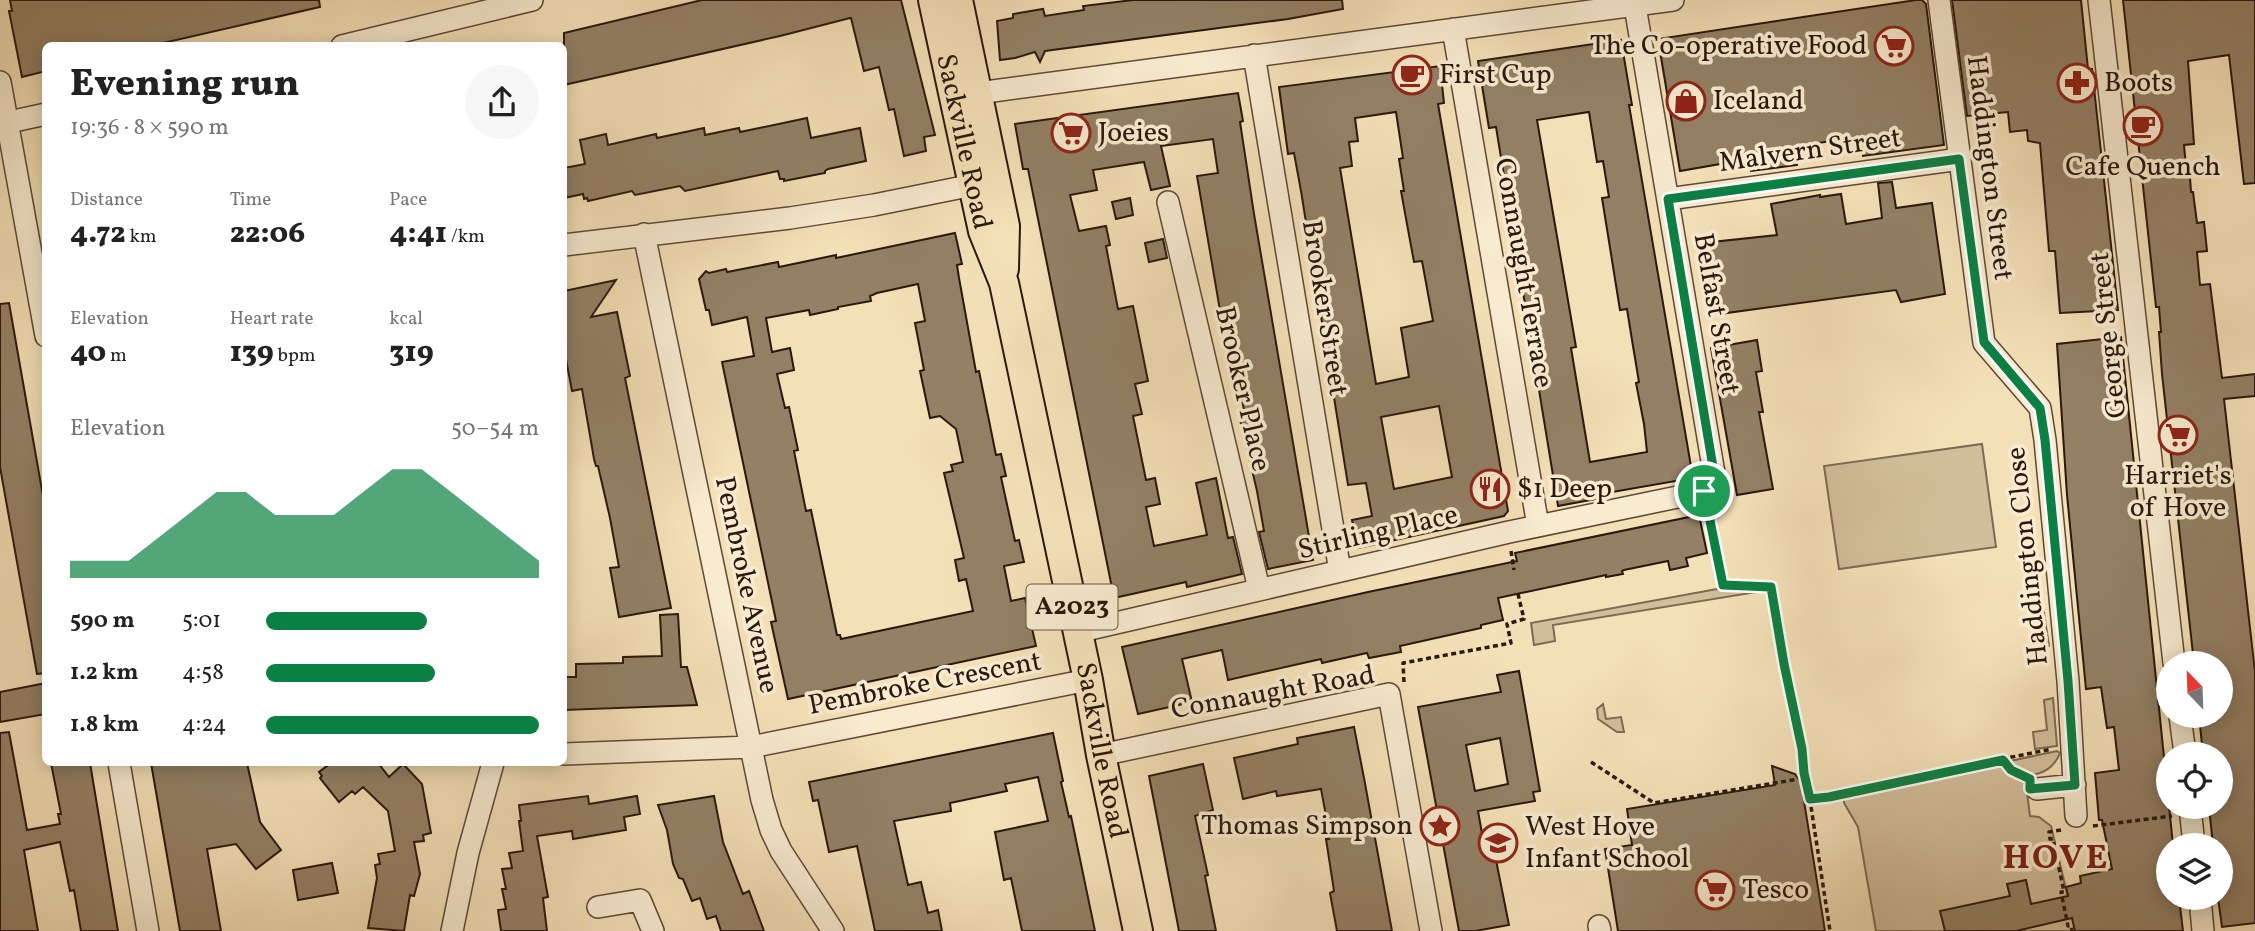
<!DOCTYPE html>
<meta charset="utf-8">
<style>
:root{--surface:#fff;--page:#f6f6f6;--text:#222;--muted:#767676;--accent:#0b8043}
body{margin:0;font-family:Vollkorn,serif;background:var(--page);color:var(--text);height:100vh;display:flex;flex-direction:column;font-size:26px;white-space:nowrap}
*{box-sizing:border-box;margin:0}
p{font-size:23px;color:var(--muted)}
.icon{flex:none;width:38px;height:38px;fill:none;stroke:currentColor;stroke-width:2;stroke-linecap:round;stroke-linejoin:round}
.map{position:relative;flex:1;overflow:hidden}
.sheet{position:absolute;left:42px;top:42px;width:525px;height:724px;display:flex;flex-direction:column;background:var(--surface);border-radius:10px;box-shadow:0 4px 18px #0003}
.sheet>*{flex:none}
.needle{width:46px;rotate:337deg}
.fabs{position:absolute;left:2156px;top:651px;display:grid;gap:14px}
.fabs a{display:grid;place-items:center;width:77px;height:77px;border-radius:50%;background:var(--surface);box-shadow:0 4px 18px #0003;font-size:35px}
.pin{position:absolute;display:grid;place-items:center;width:60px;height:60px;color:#fff;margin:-30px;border:4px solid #fff;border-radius:50%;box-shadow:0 2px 7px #0007}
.round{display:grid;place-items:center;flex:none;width:74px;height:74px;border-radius:37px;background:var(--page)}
.headline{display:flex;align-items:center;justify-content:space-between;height:119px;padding:0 28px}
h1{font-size:38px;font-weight:800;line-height:52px}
.metrics{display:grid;grid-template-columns:repeat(3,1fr);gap:10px;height:119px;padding:7px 28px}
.metrics div{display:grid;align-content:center}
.metrics b{font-size:30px;font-weight:800}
.metrics small{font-size:19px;font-weight:400}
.metrics p{font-size:19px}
.chart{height:196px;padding:14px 28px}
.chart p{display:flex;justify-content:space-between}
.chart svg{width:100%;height:126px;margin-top:7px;fill:var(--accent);opacity:.7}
ul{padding:0 28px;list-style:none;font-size:23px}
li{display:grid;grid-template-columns:112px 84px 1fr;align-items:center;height:52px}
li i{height:18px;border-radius:9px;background:var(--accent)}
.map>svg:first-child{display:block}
.green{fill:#d2be9a;stroke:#7e6a54;stroke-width:2}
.building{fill:#938065;stroke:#2a170d;stroke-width:2;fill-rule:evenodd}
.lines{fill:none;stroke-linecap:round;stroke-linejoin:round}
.minor-casing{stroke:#5c4938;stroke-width:24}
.major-casing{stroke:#2a170d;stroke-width:32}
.path{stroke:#2a170d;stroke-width:3.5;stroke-dasharray:5 3.5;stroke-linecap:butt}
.minor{stroke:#f8ebd0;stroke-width:21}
.major{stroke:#f4e0b7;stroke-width:28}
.route-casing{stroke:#fff;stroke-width:14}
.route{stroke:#0b8043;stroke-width:9}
.labels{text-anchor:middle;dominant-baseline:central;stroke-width:7;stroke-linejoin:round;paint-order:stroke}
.shield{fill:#f8ebd0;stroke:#685748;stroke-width:2}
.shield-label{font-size:26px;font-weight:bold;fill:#2a170d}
.poi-label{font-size:28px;fill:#2a170d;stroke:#f8ebd0;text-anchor:start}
.street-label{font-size:28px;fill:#2a170d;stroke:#f8ebd0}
.district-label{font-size:35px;font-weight:bold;letter-spacing:2px;fill:#7a1f14;stroke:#f8ebd0}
</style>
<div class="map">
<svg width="2255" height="931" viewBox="0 0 2255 931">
<rect width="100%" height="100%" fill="#f4e0b7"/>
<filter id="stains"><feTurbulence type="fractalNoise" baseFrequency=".00286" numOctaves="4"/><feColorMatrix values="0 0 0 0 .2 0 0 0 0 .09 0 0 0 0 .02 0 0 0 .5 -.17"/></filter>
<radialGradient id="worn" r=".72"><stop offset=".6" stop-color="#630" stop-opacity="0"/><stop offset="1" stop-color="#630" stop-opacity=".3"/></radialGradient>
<path class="green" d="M1982,444l14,103 -157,22 -15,-103z
M2039,580l10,66 -8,1 -7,-66z
M1717,589l37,1 3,2 -204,33 2,16 -21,4 -3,-22z
M2053,698l4,48 -22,3 -2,-17 14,-2 -3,-30z
M1603,704l3,15 15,-2 3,15h-7l-19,-13 -1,-10z
M2057,751l3,2c-8,22 -37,31 -50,8z
M1998,765l10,8 18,11 4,32 9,1 12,9 25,105h-200l-18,-104 -14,-24v-6z"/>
<path class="building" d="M10,0h309l1,7 -170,39h-104v25l-24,6 -13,-66h3z
M702,0h199l34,135 -11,2 2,14 -22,5 -10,-47 -5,1 -10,-43 -15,4 -13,-53h-1l-70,18 -216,49v-52z
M1133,0h209l1,9 -55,10 -243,32 -5,11 -5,-10 -20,6 -15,2 -3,-39 16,-3v-4l30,-5 2,7 39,-6 -1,-4z
M1916,0h6l4,4 18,141 -81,11 -3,-20 -65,11 2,18 -46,6 -2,-12 -69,12 -22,-132z
M1952,0h129l7,69h4l26,241 -58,3 -5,-62h-6l-9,-108 -12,-2 -1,-11 -17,2 -2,-20 -41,4z
M2123,0h132v183l-11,1 -15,-129 -41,6 6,83 -10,1 3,32h3l1,15h2l4,31 7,-1 3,29 -10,1 3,33 10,-1 12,94 33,-4v22l-31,3 31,273v251l-33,4 -4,-29h3v-53h-8l-4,-38h12v-53h-18l-4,-38h22v-53h-27l-32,-289 -3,-42h2l-2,-25h-3z
M1621,40l11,65h-3l64,373 -98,17 1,4 -38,7 -62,-379 -7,1 -11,-67zM1589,112l8,50 6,-1 6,36 -7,1 18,112 7,-1 5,31 7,42 -3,1 8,41 3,28 -57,10 -19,-114 5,-1 -39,-227z
M1440,66l4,37 -6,1 70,407 -4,5 -146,32 -6,-28 20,-4 -6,-33 -18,2 -47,-294 -7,-38 -6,1 -9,-67zM1396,112l7,46 -4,1 5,32h-3l6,33 7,38 8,-1 11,60 -32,7 8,49 -33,7 -36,-216 12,-2 -3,-24 9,-1 -3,-23zM1439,406l13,71 -58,12 -13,-72z
M1238,93l5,28 -3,1 14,92 59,346 -45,9 -9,-37 5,-1 -7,-40 -19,-80 6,-1 -5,-26 -5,-28 -6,1 -31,-181 21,-3 -5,-34 -52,7 9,40 -19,4 -7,-28 -51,8 4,20 -27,5 9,36 27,-5 4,19 -4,1 12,63 15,-3 15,75 -13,3 7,30 -9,2 13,64 9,-2 5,26 -14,3 8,39 53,-11 -11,-52 20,-5 12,60 5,-1 9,37 -55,13 -1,-5 -72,16 -86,-429h-5l-8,-45z
M807,118l4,20 49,-10 6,33 -38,8 -3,2v2l-41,8v-2h-4l-2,-8 -93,20 -5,-5 -45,9 -3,-4 -44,10 -1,-3 -3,1 -1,-5 -19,4v-30l21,-4 -5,-24 26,-6 2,11 48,-11 1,4 47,-10 1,7 34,-7 1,4z
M1892,182l4,26 36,-5 13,91 -44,8 -5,-12 -177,24 -3,-24 -10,1 -3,-16 5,-1 -5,-31 74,-8 -6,-31 49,-9v2l21,-3 5,30 36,-6 -4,-35z
M1130,198l3,17 -17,4 -4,-17z
M955,233l7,31 -5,1 2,13 17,94 3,-1 17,84 5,-1 5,22 -5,1 14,64 4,-1 5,22 -20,4 7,35 14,-3 11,48 -248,53 -17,-77 5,-1 -54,-259 32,-6 -7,-39 -35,8 -3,-15h-3l-7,-31 7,-8 3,2 17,-4 1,3 51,-10 1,5 57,-12v3zM918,284l7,37 -10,2 9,47 -4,1 10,47 10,-2 16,13 7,33 -12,3 2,6 -9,2 20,85 -9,2 4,21 7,-2 7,32 -132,28 -1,-4h-3l-26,-125 -5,1 -12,-60 4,-1 -9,-43 -4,1 -8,-34 17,-4 -4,-22 -18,4 -6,-34 43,-8 1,5 28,-6v-2l33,-6 -1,-5 7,-3z
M1163,239l4,19 -18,4 -4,-19z
M616,280l-25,37 26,-5 13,64 -5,2 46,230 -52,9 -9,-49 9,-1 -9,-49 -12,-52h-2l-2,-7 -12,-70 -10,2 -8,-42v-58z
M9,303l37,210v160l-9,1 -37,-207v-163z
M2121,337l52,508h-5v53h11l4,33h-108l-3,-13 -56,13h-71l-5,-20 70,-15 -3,-12 19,-4 5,24 37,-8 -2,-9 15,-4 -1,-7 32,-7 -10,-49h-3l-4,-47 24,-3 -5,-43 -7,1 -6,-41 -15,2 -19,-194 -10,-151z
M1757,340l5,31 -6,1 7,40h-4l14,77 -36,6 -26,-147z
M1699,515l8,38 -21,5 2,8 -18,4 -2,-9 -44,9 -2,1 1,3 -17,3v-2l-108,23 5,22 -22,5v3l-81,18 1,6 -32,6 -2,-5 -45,10 -1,-4 -93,21 -6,-30 -40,9 10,43 -54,12 -16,-67 246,-55 149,-31 -2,-8z
M678,614l3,53h6l10,38 -133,5v-33h12v-13l47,-1v-6l39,-1 -2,-41z
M1519,671l21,120 -7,1 2,9 -57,10 7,39h4l2,11 5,-1 13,65 -34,6h-16l-41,-224 83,-15 -4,-17zM1500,738l8,46 -33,7 -9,-46z
M46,683v31l-46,8v-30z
M1354,727l10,51 28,153h-55l-7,-38 4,-2 -8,-52h3l-4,-18h2l-6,-32 -44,7 -1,-5 -33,8 -9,-41 64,-14 -1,-6z
M9,732l18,98 33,-6 -2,-10h3l-10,-51h39l28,168h-37l-7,-41 -4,1 -10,-49 -36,8 14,81h-38v-198z
M1053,733l10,48 -2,1 8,35 2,-1 24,115h-73l-11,-53 -7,2 -9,-48 53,-11 -10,-44 -33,7 2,7 -57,12 1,8 -57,10 14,64 13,-3 7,31 10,-3 4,21h-67l-18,-85 -28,6 -11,-52 -5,1 -4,-19z
M151,763h96l13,59 21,28 -25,19 -20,-25 -29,5 14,82h-41z
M331,763h47l11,14 14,-13 19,20 9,49 -8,2 1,6 -10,1 6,32 -6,22 -4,-1 -6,36 -36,-3 9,-50 -2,-13 5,-1 -2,-10 17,-3 -7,-40 -25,-24 -8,7 -3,-3 -13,11 -19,-24 2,-2 -3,-4z
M1203,764l10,46 -18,6 13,59 -3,1 11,55h-37l-30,-155z
M1772,766l23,8 14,19 -6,2 22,136h-207l-13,-82 27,-4 -5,-36 148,-24z
M588,796l1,8 48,-8 3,18 -16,3 2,13 -53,9 -1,-8 -35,5 11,61 -5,1 4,33h-46l-3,-21 8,-1 -4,-20h4l-4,-20 10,-1 -3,-15 14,-2 -4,-30h2l-2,-16z
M714,796l9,46 20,52 6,-3 15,40h-43l-5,-15 -9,3 -7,-21 -8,3 -9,-22 -4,-1 -6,-14 -6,-34 -9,-25z
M332,863l6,30 -40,7 -5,-30z"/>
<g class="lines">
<defs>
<path id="minor" d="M1939,0l45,343 56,65 5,32 23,241 8,135
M2099,0l75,663
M1453,29l85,497
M342,46l190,-46
M1254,55l86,516
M0,82l46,254
M963,95l710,-95
M0,124l46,-10
M1668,199l292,-40
M1168,202l91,387
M644,234l118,566 9,30 10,21 52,80
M564,245l226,-27 84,-13 99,-20
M1077,632l432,-100 183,-38c11,-3 18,-5 23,-15l-80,-473
M2180,716l5,38
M564,754l187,-7 337,-67
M1101,755l288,-61 42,237
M119,763l29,168
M2037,789l38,-4
M2190,807l4,38
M2200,898l3,33
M598,907l42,-7 13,31
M1599,926l1,5
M452,931l16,-78 25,-90"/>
<g id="major">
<path id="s1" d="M933,0l50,231 21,52 84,397 13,75 37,176"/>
<path d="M958,0l47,226 -1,43"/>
</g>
</defs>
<use href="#minor" class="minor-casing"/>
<use href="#major" class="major-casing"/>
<path class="path" d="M1708,510l15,75 48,2 2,6 11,71 19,85 1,24 4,14 22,144
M1511,551l3,19
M1404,682l-1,-19 108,-20 -4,-19 17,-5 -6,-25
M2002,759l50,-10
M1591,762l63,41 151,-25
M1810,799l19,-2 173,-38 9,11 10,5
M2093,826l79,-10
M2061,830l-12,2 1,7h3l11,53h-3l7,34h3l1,5"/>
<use href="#minor" class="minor"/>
<use href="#major" class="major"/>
</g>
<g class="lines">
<defs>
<path id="route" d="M1959,159l25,183 56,66 5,32 23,241 7,104 -45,4v-10l-19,-9 -8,-10 -174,37 -19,2 -6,-26 -2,-24 -18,-85 -13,-77 -48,-2 -19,-94 9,-7 2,-5 -47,-280z"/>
</defs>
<use href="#route" class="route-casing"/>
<use href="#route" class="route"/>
</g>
<defs>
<symbol id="supermarket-ring" viewBox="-11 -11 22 22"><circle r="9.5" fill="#f8ebd0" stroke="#8f2418" stroke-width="1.5"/><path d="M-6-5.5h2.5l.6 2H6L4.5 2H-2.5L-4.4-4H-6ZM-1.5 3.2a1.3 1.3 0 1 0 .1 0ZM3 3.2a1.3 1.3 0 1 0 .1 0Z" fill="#8f2418"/></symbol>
<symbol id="cafe-ring" viewBox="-11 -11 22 22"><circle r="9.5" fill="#f8ebd0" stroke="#8f2418" stroke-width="1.5"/><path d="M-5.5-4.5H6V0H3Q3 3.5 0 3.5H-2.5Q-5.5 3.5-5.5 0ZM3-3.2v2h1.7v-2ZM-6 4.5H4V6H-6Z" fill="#8f2418"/></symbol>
<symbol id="pharmacy-ring" viewBox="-11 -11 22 22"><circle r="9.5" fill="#f8ebd0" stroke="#8f2418" stroke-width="1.5"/><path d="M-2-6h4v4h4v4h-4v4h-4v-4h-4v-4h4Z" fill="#8f2418"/></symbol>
<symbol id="shop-ring" viewBox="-11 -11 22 22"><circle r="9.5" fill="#f8ebd0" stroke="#8f2418" stroke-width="1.5"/><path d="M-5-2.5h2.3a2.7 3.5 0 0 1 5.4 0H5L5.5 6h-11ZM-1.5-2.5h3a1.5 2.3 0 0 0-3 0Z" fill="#8f2418"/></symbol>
<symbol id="restaurant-ring" viewBox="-11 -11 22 22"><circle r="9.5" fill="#f8ebd0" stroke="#8f2418" stroke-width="1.5"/><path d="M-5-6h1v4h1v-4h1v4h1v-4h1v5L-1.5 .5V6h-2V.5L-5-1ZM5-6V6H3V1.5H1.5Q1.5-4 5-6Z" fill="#8f2418"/></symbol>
<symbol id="sight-ring" viewBox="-11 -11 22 22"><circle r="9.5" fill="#f8ebd0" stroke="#8f2418" stroke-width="1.5"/><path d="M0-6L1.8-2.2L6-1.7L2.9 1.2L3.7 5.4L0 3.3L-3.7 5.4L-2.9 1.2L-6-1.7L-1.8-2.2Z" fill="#8f2418"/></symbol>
<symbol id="school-ring" viewBox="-11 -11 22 22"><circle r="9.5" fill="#f8ebd0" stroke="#8f2418" stroke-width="1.5"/><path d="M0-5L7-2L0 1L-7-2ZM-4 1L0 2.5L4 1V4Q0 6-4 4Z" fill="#8f2418"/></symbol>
</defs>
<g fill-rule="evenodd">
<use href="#supermarket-ring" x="1872" y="24" width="44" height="44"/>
<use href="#cafe-ring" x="1390" y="53" width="44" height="44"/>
<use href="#pharmacy-ring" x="2055" y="61" width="44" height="44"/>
<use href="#shop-ring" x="1664" y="79" width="44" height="44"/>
<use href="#cafe-ring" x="2121" y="104" width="44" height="44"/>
<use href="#supermarket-ring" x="1049" y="111" width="44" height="44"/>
<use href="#supermarket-ring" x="2156" y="413" width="44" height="44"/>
<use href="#restaurant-ring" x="1468" y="467" width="44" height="44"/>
<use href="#sight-ring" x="1418" y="804" width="44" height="44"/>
<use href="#school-ring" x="1476" y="821" width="44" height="44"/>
<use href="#supermarket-ring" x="1693" y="868" width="44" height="44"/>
</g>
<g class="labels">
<rect class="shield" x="1026.5" y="584.5" width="91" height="45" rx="5"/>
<g class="shield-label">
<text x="1072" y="607">A2023</text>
</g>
<g class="poi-label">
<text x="1867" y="46" text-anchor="end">The Co-operative Food</text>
<text x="1439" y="75">First Cup</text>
<text x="2104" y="83">Boots</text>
<text x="1713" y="101">Iceland</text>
<text x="1098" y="133">Joeies</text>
<text x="2143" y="167" text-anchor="middle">Cafe Quench</text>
<text x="2178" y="476" text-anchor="middle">Harriet's<tspan x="2178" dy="32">of Hove</tspan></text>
<text x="1517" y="489">$1 Deep</text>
<text x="1413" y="826" text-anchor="end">Thomas Simpson</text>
<text x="1525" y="827">West Hove<tspan x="1525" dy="32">Infant School</tspan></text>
<text x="1742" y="890">Tesco</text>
</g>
<g class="street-label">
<text stroke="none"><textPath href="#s1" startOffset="145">Sackville Road</textPath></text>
<text transform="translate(1810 151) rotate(-8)">Malvern Street</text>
<text transform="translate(1989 168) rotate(83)">Haddington Street</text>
<text transform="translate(1523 273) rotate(80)">Connaught Terrace</text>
<text transform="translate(1324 308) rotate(81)">Brooker Street</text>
<text transform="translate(1716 314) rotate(80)">Belfast Street</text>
<text transform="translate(2109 335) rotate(-96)">George Street</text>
<text transform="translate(1242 389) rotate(77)">Brooker Place</text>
<text transform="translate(1378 533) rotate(-13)">Stirling Place</text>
<text transform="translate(2028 556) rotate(-96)">Haddington Close</text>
<text transform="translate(746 585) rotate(78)">Pembroke Avenue</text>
<text transform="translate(925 684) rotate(-11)">Pembroke Crescent</text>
<text transform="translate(1273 693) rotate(-10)">Connaught Road</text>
<text stroke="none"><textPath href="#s1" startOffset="770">Sackville Road</textPath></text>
</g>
<g class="district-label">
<text x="2056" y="859">HOVE</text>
</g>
</g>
<rect width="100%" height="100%" filter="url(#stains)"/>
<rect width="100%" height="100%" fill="url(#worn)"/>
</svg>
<div class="fabs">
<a><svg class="needle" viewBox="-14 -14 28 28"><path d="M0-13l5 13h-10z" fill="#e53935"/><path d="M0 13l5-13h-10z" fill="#767676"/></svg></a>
<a><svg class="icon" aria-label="locate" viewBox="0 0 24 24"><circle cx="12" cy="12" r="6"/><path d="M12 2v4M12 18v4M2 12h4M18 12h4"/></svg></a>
<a><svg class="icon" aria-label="layers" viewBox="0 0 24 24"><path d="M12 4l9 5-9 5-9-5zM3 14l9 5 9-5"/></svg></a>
</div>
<div class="pin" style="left:1704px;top:491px;background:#1e9e55"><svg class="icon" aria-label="arrive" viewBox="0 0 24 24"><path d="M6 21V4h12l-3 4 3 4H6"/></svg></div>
<section class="sheet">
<div class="headline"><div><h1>Evening run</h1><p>19:36 · 8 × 590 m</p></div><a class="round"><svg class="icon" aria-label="share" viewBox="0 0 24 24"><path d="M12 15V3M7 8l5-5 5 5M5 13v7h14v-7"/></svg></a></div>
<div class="metrics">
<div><p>Distance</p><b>4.72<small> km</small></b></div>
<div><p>Time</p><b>22:06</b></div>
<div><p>Pace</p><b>4:41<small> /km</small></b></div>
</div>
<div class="metrics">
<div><p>Elevation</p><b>40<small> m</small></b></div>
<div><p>Heart rate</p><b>139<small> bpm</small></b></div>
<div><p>kcal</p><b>319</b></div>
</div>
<div class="chart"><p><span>Elevation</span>50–54 m</p>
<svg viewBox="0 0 160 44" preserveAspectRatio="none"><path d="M0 44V38L10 38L20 38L30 30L40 22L50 14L60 14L70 22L80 22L90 22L100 14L110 6L120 6L130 14L140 22L150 30L160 38V44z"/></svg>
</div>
<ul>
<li><b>590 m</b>5:01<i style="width:59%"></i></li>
<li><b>1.2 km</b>4:58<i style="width:62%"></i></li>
<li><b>1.8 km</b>4:24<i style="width:100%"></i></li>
</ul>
</section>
</div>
